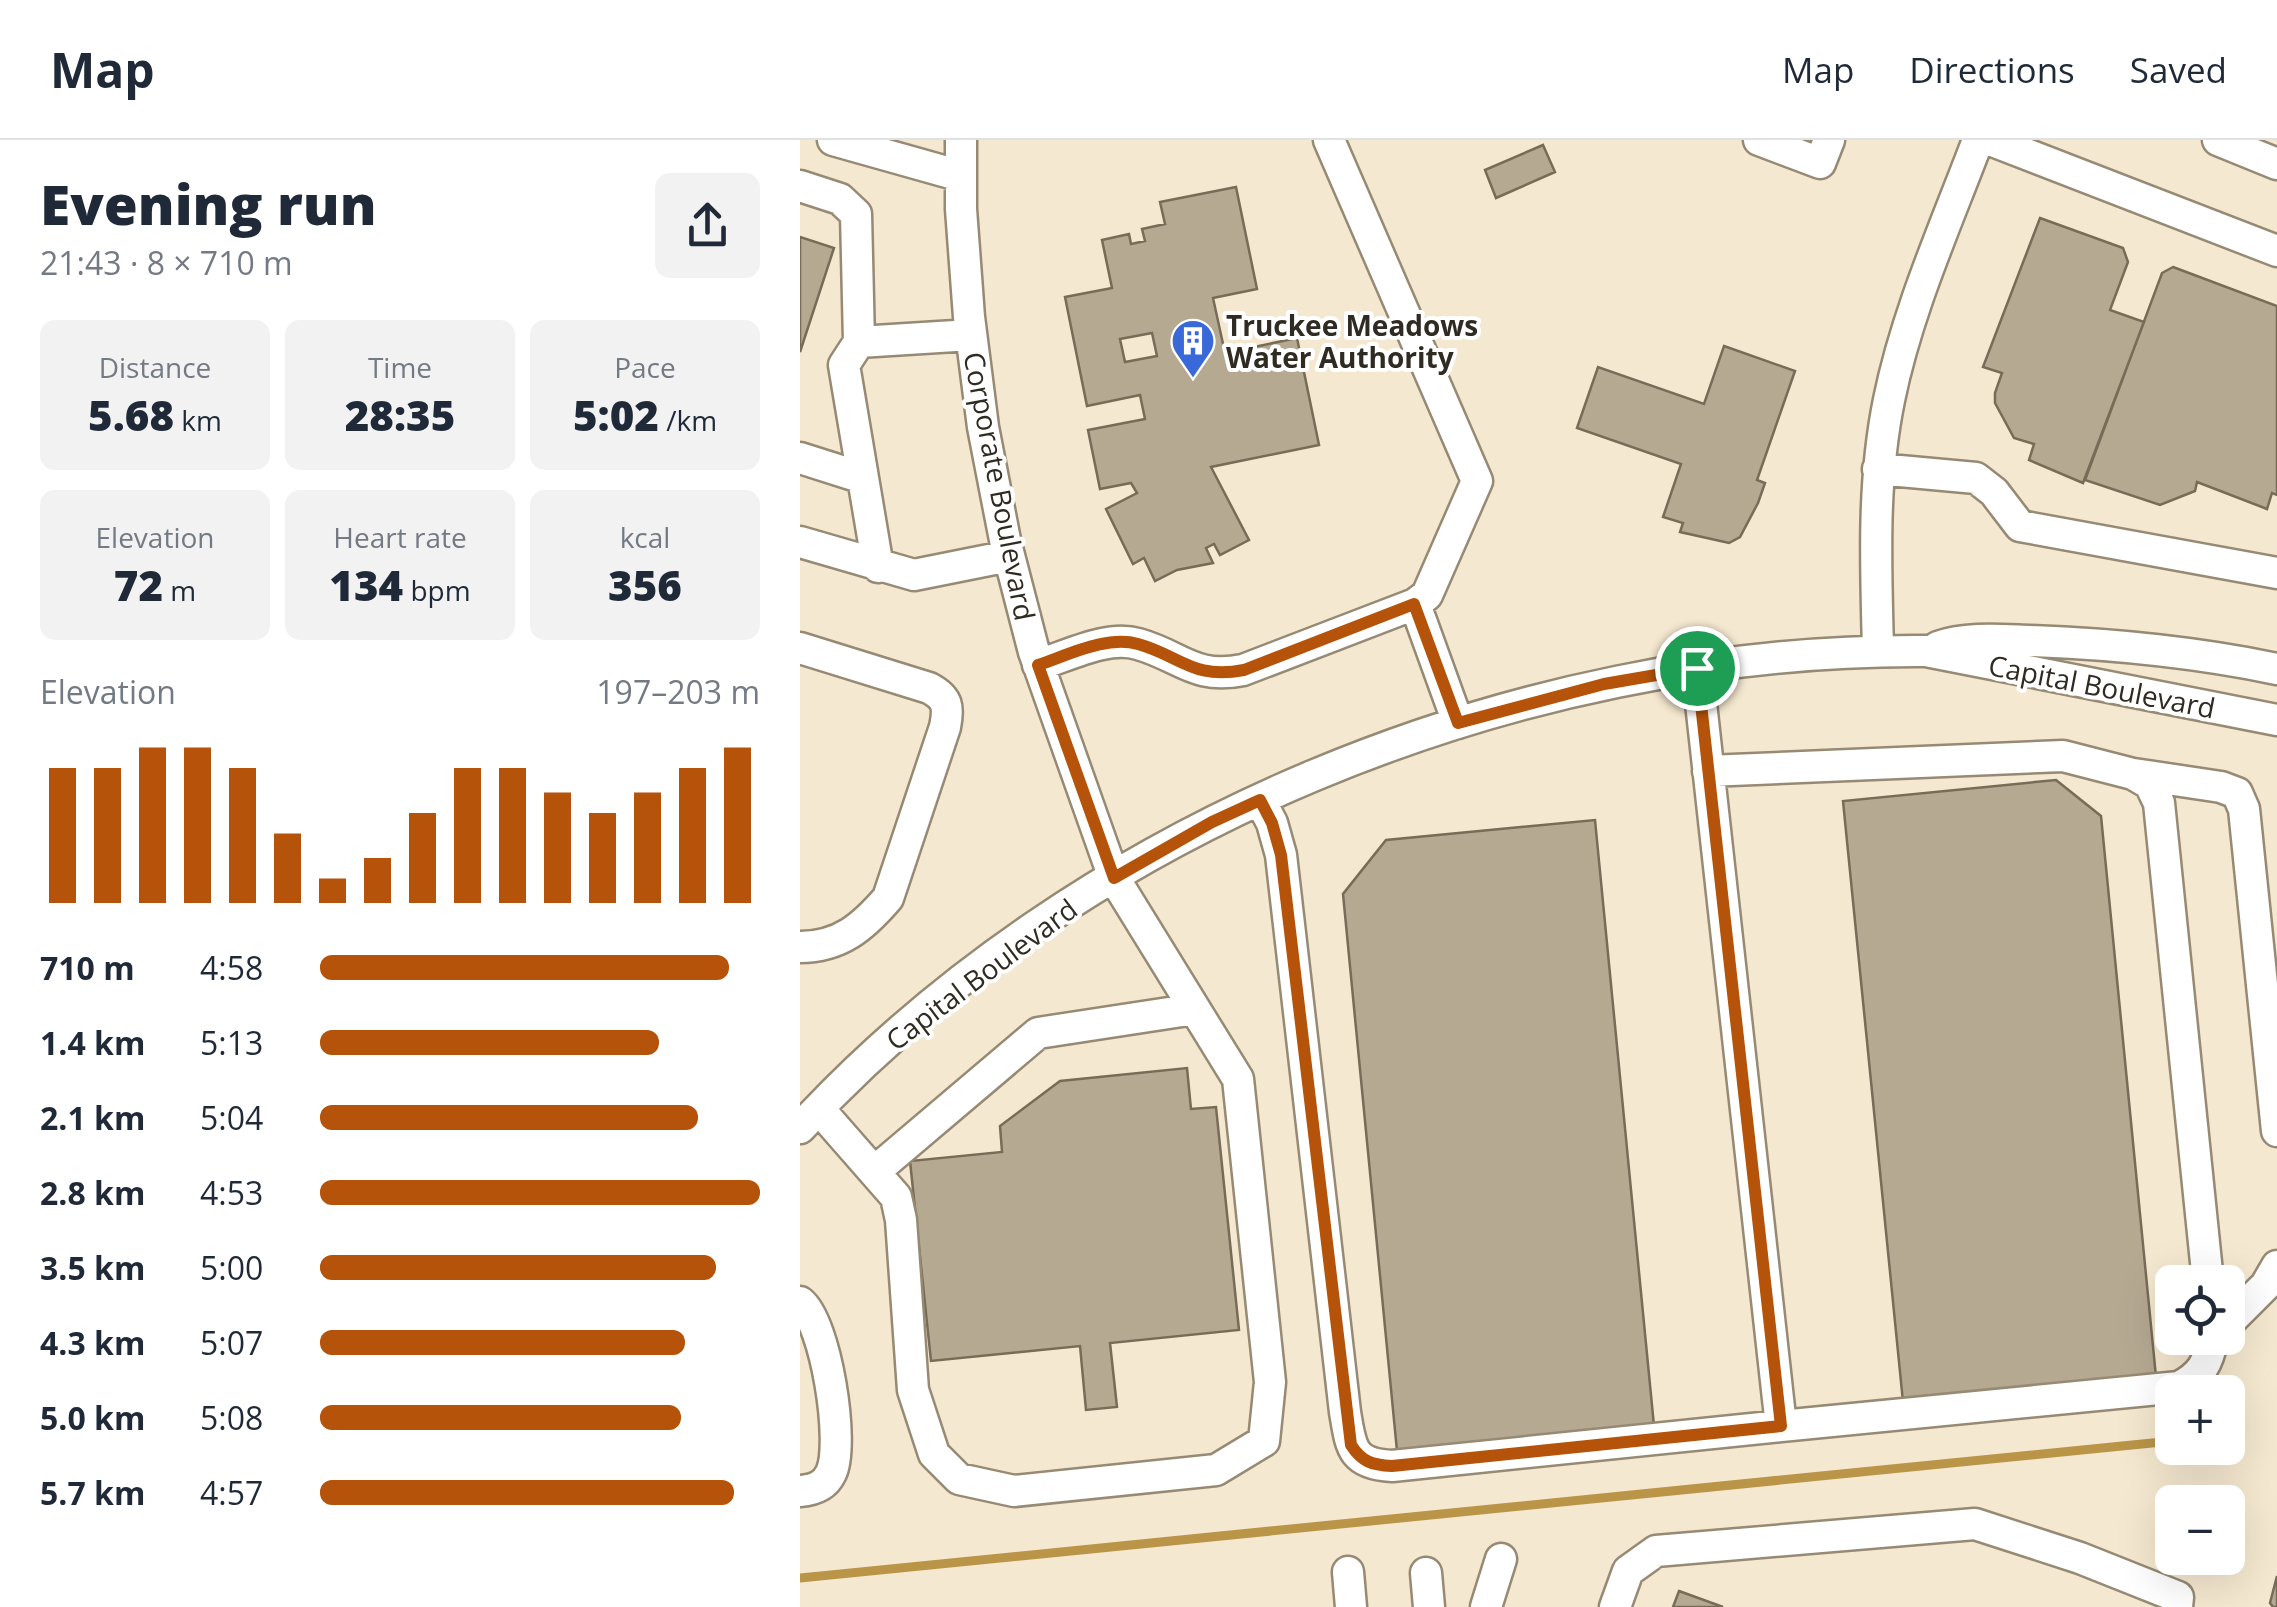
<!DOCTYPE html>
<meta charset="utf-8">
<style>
:root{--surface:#fff;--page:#f2f2f3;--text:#1f2937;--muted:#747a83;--line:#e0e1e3;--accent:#b45309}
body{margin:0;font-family:"Open Sans",sans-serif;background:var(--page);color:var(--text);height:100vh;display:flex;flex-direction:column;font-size:38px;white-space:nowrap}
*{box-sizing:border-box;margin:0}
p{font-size:32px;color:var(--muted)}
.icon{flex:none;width:55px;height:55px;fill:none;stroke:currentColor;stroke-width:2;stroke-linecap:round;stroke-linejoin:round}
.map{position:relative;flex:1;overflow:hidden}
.panel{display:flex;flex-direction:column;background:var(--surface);width:800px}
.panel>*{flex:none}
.fabs{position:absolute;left:1355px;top:1125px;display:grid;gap:20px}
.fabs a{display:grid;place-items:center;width:90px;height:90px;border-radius:15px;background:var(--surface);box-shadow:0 10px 40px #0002;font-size:50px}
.pin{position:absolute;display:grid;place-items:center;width:85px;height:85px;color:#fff;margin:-42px;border:5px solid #fff;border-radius:50%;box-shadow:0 2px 10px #0007}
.round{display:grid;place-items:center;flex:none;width:105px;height:105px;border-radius:15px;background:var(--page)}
.head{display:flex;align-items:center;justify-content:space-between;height:170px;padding:0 40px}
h1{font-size:55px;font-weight:800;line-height:75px}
.figures{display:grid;grid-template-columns:repeat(3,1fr);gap:15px;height:170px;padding:10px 40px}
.figures div{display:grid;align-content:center;border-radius:15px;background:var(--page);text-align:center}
.figures b{font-size:42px;font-weight:800}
.figures small{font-size:28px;font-weight:400}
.figures p{font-size:28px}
.chart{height:280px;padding:20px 40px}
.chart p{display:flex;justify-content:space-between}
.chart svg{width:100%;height:180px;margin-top:10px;stroke:var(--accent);stroke-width:6}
ul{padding:0 40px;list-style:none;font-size:32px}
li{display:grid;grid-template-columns:160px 120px 1fr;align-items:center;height:75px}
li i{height:25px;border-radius:12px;background:var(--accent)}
header{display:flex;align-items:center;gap:60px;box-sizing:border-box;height:140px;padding:0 50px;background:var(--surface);border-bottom:2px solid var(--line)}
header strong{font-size:48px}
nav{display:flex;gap:55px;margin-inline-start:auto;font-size:35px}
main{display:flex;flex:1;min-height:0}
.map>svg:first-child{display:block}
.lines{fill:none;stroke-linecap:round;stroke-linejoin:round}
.stream{stroke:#ba9548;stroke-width:9}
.building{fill:#b5a992;stroke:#776c57;stroke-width:2.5;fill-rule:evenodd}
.minor-casing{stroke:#968a74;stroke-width:35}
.minor{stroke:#fff;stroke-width:30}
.route-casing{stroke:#fff;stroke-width:20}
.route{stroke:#b45309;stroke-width:12}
.labels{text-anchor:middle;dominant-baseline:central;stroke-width:8;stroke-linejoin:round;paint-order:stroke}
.poi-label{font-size:28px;font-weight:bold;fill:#302b22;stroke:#fff;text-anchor:start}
.street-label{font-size:28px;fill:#302b22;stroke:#fff}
</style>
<header>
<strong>Map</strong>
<nav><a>Map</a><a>Directions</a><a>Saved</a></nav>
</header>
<main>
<section class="panel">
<div class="head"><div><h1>Evening run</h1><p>21:43 · 8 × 710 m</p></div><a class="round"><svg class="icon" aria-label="share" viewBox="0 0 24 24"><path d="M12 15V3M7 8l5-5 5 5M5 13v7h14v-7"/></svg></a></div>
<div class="figures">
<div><p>Distance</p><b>5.68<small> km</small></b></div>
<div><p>Time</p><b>28:35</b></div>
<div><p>Pace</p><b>5:02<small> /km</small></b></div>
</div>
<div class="figures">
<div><p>Elevation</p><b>72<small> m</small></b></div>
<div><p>Heart rate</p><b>134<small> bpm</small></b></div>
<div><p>kcal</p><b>356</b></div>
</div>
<div class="chart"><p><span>Elevation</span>197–203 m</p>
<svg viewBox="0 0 160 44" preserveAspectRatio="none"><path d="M5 44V11M15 44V11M25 44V6M35 44V6M45 44V11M55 44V27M65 44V38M75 44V33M85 44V22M95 44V11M105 44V11M115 44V17M125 44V22M135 44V17M145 44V11M155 44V6"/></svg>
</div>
<ul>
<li><b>710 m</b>4:58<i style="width:93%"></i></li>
<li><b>1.4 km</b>5:13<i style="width:77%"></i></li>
<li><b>2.1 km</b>5:04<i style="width:86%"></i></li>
<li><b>2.8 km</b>4:53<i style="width:100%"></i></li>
<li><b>3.5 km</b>5:00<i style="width:90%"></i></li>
<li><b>4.3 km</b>5:07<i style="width:83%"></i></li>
<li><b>5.0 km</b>5:08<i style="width:82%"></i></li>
<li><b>5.7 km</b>4:57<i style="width:94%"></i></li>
</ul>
</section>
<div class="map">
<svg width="1477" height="1467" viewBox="0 0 1477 1467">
<rect width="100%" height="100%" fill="#f5e8d0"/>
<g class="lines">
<path class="stream" d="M0,1438l1372,-137"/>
</g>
<path class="building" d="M743,5l12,27 -59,26 -11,-28z
M436,47l21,102 -44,9 12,55 72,-15 22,107 -108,22 38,73 -29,15 -6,-11 -8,4 7,15 -36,7 -22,11 -11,-23 -11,6 -27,-55 31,-16 -6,-10 -31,6 -12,-59 57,-11 -5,-24 -53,11 -22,-109 47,-9 -10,-48 27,-6 2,10 14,-3 -3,-12 23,-5 -5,-22zM352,193l5,23 -32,6 -5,-23z
M1240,78l83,30 5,14 -18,48 34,12 -61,161 -54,-23 5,-16 -20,-6 -19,-35v-10l7,-20 -19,-6z
M0,97l34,11 -34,104z
M1373,127l104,39v189l-5,-2 -5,16 -70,-27 -2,9 -35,14 -75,-25 77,-207z
M924,206l71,25 -38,109 8,3 -7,20 -18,34 -11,6 -49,-11 3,-9 -20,-6 18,-53 -104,-36 21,-61 106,37z
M1256,640l45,36 55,561 -253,25 -60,-601z
M795,680l59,606 -257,25 -54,-557 43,-54z
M387,928l4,41 25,-2 23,223 -129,13 7,64 -31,3 -6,-64 -149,15 -21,-200 92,-9 -2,-26 60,-45z
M1477,1436v31h-4l-3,-4z
M879,1451l44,16h-50z"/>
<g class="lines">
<defs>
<path id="minor" d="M33,0l128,36
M529,0l148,341 -50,114 -12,9
M959,0l61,23 9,-23
M1190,0l287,111
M1418,0l59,24
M0,46l40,13 16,15 3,128 112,-7
M59,202l-15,23 34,202
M0,318l63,20
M1078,329l98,9 18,14 26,34 257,47
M0,402l114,33 95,-19
M1138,507c28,-10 62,-7 92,-6 83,3 165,11 247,28
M0,508l129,40c19,10 20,19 16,39l-57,171c-25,29 -48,49 -88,49
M1078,511c-2,-84 -6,-168 11,-251 18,-89 57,-175 89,-260
M238,525c30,-9 69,-30 100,-21 43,12 56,36 105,26l172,-66 43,119
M897,527l84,759 398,-39c23,-12 29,-24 34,-49
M908,631l355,-15 70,18 17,10 9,19 49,479
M1334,634l87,13 16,6 7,16 33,322
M460,660l12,23 9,32 64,557c6,35 6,52 47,54l389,-40
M19,969l77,88 5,23 12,170 21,64 25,25 55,12 202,-21 48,-29 6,-59 -32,-303 -124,-201 -80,-226 -29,-112 -22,-113 -14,-110 -8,-108v-69
M0,988c279,-302 718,-480 1126,-477l351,69
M74,1032l164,-139 157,-24
M0,1162c26,20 45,142 31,171 -6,13 -17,17 -31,18
M1428,1183l38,-38 11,-19
M548,1432l3,35
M626,1433l3,34
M686,1467l15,-48
M815,1467l13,-36 28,-20 319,-27 105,34 98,39 -1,10"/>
</defs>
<use href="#minor" class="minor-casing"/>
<use href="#minor" class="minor"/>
</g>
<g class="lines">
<defs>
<path id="route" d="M614,464l44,119 146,-39 93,-16 84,758 -389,40c-20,-1 -30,-4 -41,-21l-70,-590 -9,-32 -12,-23 -48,22 -98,56 -76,-213c30,-10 69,-30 100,-21 43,12 55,36 106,26z"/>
</defs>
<use href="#route" class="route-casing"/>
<use href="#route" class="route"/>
</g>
<defs>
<symbol id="building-pin" viewBox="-11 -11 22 30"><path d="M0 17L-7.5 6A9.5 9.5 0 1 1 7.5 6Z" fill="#3969d9" stroke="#fff"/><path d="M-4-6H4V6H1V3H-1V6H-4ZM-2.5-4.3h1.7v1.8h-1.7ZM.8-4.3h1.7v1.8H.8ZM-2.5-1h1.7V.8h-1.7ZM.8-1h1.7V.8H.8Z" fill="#fff"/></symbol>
</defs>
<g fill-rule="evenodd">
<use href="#building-pin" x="368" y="176" width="50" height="68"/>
</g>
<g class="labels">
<g class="poi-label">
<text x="426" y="185">Truckee Meadows<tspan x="426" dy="32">Water Authority</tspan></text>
</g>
<g class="street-label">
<text transform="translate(200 346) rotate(79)">Corporate Boulevard</text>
<text transform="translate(1302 546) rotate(11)">Capital Boulevard</text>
<text transform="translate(181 834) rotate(-37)">Capital Boulevard</text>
</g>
</g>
</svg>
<div class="fabs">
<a><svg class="icon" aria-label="locate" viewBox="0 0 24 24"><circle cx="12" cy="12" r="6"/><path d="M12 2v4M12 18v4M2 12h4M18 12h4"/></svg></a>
<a>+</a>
<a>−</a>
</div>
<div class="pin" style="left:897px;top:528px;background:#1e9e55"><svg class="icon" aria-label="arrive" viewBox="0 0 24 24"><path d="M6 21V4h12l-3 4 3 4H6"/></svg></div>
</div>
</main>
